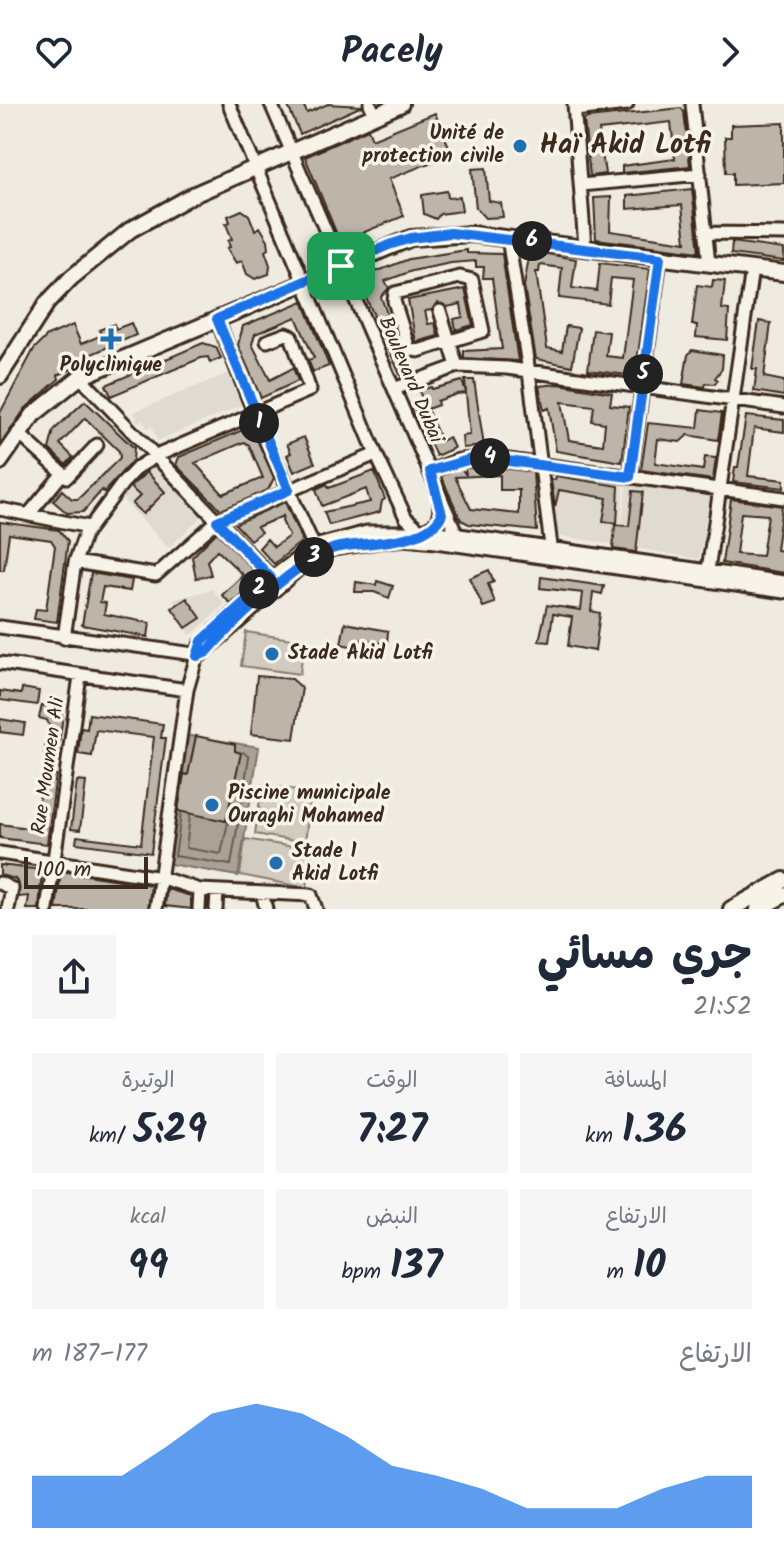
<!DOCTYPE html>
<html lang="ar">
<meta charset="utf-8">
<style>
:root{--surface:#fff;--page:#f6f6f7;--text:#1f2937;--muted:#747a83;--accent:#1a73e8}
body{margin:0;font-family:Kalam,"Playpen Sans Arabic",sans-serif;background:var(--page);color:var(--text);direction:rtl;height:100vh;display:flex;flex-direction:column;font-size:30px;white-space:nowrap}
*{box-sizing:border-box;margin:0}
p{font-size:26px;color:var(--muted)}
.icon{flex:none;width:44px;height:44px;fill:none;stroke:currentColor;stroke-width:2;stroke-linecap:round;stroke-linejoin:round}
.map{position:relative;height:805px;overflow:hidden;direction:ltr}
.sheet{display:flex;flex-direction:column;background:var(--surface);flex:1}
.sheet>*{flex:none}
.scale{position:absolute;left:24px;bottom:20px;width:124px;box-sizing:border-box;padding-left:8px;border:4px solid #3b2a1e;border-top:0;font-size:22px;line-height:28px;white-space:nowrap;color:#3b2a1e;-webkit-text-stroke:6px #f7f3e8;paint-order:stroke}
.pin{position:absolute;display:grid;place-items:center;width:68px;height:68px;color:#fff;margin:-34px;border-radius:16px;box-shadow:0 4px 12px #0006}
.km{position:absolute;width:40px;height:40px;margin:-20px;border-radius:50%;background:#222;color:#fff;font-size:22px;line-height:40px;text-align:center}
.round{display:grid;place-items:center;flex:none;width:84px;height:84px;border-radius:0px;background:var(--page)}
.headline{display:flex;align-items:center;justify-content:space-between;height:136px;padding:0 32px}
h1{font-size:44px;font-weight:700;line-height:60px}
.metrics{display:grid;grid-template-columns:repeat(3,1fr);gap:12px;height:136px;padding:8px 32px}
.metrics div{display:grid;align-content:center;border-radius:0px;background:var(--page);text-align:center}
.metrics b{font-size:40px;font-weight:700}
.metrics small{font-size:22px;font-weight:400}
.metrics p{font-size:22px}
.chart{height:224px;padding:16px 32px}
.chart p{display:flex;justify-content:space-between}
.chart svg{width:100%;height:144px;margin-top:8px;fill:var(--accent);opacity:.7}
header{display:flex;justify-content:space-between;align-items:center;height:104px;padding:0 32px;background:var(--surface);font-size:36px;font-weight:700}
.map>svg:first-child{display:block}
.built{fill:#e0dbd0}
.green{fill:#d1cbc0;stroke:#867a6f;stroke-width:2}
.water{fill:#aaa296;stroke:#7e7266;stroke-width:2}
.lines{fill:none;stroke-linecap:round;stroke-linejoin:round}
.shore{stroke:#675a4e;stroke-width:2}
.building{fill:#bdb5aa;stroke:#3b2a1e;stroke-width:2;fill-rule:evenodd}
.minor-casing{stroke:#3b2a1e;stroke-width:17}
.major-casing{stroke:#3b2a1e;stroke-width:20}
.minor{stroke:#f7f3e8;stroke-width:11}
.major{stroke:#f7f3e8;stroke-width:14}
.route-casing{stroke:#fff;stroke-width:16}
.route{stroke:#1a73e8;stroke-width:10}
.poi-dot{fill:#1f6fb2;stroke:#f7f3e8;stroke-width:3}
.labels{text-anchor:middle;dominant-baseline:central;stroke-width:7;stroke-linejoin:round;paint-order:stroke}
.poi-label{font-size:20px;font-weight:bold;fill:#3b2a1e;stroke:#f7f3e8;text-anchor:start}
.street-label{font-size:20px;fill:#3b2a1e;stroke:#f7f3e8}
.district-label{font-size:28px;font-weight:bold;fill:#3b2a1e;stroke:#f7f3e8}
</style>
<header><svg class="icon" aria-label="forward" viewBox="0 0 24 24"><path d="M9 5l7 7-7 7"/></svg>Pacely<svg class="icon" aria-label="heart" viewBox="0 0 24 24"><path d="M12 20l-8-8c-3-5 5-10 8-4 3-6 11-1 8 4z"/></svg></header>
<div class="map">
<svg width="784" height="805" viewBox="0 0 784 805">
<rect width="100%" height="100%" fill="#efebe0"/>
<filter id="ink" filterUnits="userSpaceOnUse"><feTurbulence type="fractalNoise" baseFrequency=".0125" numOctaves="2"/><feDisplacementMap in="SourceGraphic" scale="16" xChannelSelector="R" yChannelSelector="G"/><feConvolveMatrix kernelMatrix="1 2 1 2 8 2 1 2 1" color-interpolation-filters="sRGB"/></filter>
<g filter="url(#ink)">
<path class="built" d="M229,269l14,32 -86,36 -5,-15 -5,2 -4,-8 -6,2 -3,-10z
M152,359l51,52 -34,33 -49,-51z
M551,365l74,11 -7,65 -66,-10 -8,-64z
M627,378l83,11 -11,66 -80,-14z
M212,485l13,15 -32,30h-4l-16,-34z"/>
<path class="green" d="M246,528l58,9 -4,33 -59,-8z
M262,681l49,7 -6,51 -50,-9z
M245,735l67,11 -5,38 -67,-13z"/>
<path class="water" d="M185,631l74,12 -21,129 -74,-13z"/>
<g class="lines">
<path class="shore" d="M181,710l-6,42 56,9 18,-108 -6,-5
M190,712l-4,32 35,6 10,-46"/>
</g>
<path class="building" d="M287,0h16l4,9 21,-9 34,2 -62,28z
M681,4l3,4 6,54 -68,7v-7l53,-7 -4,-37 -72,8 6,44 -15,2 -6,-56 3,-2z
M435,9l17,41 -63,25 15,37 -64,26 -35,-85 63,-28 4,10z
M784,19v60l-51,2v-12h-7l-1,-36h6v-12z
M486,64l3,33 12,2 2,14 -18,1 -9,-10 -4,-39z
M692,85l7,63 -103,-13 -2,-41 17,-1 -1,34 76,11 -4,-37 -55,4v-13z
M447,87l1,7 12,-1 2,14 -22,3 -4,5 -12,-5 -2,-19z
M242,106l7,5 6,15 5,-3 8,13 1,9 -4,2 5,14 -1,9 -14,5 -8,-5 -5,-13 -6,2 -9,-15 3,-1 -2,-6 4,-2 -6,-15 4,-2 -2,-6z
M732,138l52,7v12l-53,-7z
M467,146v3l35,1 16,107 -54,-3v-7l38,-2 -10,-71h-9l1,-11h-8v-6l-25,2 -39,8 -27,10 4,7 -8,9 20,55 8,6 6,14 -14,5 -38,-86 6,-3 -7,-11 47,-18z
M530,147l46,8 -4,29 25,3 3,-28 50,6 -15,107 -47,-6 5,-40 16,2 -3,24 17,2 10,-78 -22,-2 -3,26 -49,-6 3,-30 -22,-3 -1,7h-3l11,76 15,3 4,-25 13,2 -7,38 -36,-7 -12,-73z
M713,176l12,1 -3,28 7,1 -2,30 -31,-3 1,-12h-5l5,-40 15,2z
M465,185l8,36 -17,5 -2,-11 9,-2 -2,-13 -14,3 -9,-4 -6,7 -7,1 3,13 7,-1 3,13 -22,6 -8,-42z
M303,197l26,65 -16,6 -5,-12 6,-2 -18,-41 -41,17 -3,10 18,36 23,-12 5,13 -37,17 -23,-53 5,-19z
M759,217l12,2 -7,54 20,4v15l-30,-5 3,-22h-5z
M131,219l5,12 -49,21 2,6 -31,13 1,4 -34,30 -25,36v-32l34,-64 13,-13 26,-11 8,19 21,-9 -3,-5 15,-6 2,5z
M203,239l13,4 5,11 -11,5 -2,-6 -7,1 -90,38 -5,-11z
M692,246l31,5 -1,14 -7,9 3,2 -3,4 -9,-1 -1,4 -22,-3 5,-29z
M465,276h9l10,66 -21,2 -1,-12 8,-1 -4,-42 -9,1 -20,7 1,4 -11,4 14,32 8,-4 5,11 -18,8 -24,-53 10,-5 -3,-7 12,-4 1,2 30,-8 4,11z
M559,280l53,9 -2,12 19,2 -7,55 -66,-11 -7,-43 -5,2 -5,-24zM562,298l32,4 -2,15 13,2 -2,22 -34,-5z
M85,297l49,47 -1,12 -29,32 -2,-2 -19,22 -16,1 -14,-12 9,-11 10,9h6l42,-41 -1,-7 -34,-33 -25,26 13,13 -7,8 -17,-16 5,-19z
M700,306l22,3 -4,27 -30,-5 -8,7 -22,-3 -3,24 48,7 2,-13 11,1 -3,22 -72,-10 7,-47 50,5z
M746,312l38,4v12l-30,-4 -6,48 36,4v8l-51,-6 2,-15h3z
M245,325l9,4 20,45 -6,12 -47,20 -45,-45 3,-8zM244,338l5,3 14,33 -40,16 -28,-31z
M304,333l11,26 -21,9 -7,-17 4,-2 -4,-9z
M495,363l38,5 4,59 -68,-7 -8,-4 -20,-44 20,-8 5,7 -1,-7zM500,371v15h19v24l-48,-5 -16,-32z
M374,367l11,28 -3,2 -2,11 -51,13 -5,-13 46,-10 -4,-13 -44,17 -6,-17 11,-5 2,4z
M147,368l18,20 -22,22 -11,-10 8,-8 -10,-9z
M556,372l63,10 -2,37 -14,-2 4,-23 -48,-8 -4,17 -4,-27h4z
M633,387l10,1 -7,60 -23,-3 2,-24 14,1z
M731,395l51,7 -6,44 8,1v22l-62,-10zM741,409l27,2 -6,41 -26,-2z
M285,398l17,39 -28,23 -15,-16 8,-9 7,8 15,-11 -7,-15 1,-5 -26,11 4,5 -11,8 -15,-16z
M0,418l59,8 9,11 -11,81 -23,-3 2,-10 10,1 9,-64 -4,-6 -42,-6 -5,36h-4z
M217,428l43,45 -29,27 -9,-9 21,-20 -26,-25 -10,11 4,14 -15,3 -4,-21z
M489,466l5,12 -6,2 7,19 -12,4 -13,-29z
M91,469l41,7 -2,11 -27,-4 -3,15 6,1 -2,11 46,9 -2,14 -66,-12z
M541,473l63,9 -2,8 -9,-2 -2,19 9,2 -5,38 -27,-5 4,-29 -19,-3 -4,28 -10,-1 8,-36 34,5 2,-17 -43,-5z
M377,477l16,5 -4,12 -15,-6h-19l1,-10 20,3z
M187,494l14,20 -15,10 -14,-20z
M345,519l43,8 -1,13 -26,-4 -1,8 -19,-4z
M257,572l35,3 10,9 -8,51 -43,-5z
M22,584l17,3 -2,14 -37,-5v-9l21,3z
M42,601l17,4 4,8 -6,39 -13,-2 5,-29 -2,-5 -8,-2z
M89,610l74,10 -2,14h5l-15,115 -75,-10 1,-7 64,8 13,-107 -58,-7 -4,26 -14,-2 3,-26 6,1z
M0,615l25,4 -2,12 -23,-3z
M196,632l39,8v7l6,2 -15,68 -48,-10 6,-37 4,1z
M43,670l13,1 -9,69 -47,-6v-14l35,5z
M77,677l9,1 -6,48 -9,-1z
M0,761l42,5 -3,39h-12l2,-13 -10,1v-13l-4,-5 -15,-4z
M61,767l90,14 -3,24h-92z
M167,785l24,7v13l-26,-3z"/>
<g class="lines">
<defs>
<path id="minor" d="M229,0l147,350 30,64 13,11
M271,0l186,431
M370,0l5,11
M574,0l11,143
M692,0l17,160
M575,6l52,-6
M581,81l119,-11
M707,129l77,1
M508,134l21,134 23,182
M460,173l12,3 11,51 -65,20 -9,-2 -15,-48 1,-8z
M440,207l17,55
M217,215l37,94 62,138
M80,273l196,205
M394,285l63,-23 50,2 277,39
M18,329l49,44 30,-32
M430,367l29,-11 36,-2 289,40
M630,373l30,-219
M0,405l89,18
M29,410l34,-41
M423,427l16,-10 1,-19
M75,458l81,13 61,-54 159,-67
M707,473l45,-308
M0,523l201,28 108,-95 24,-11 44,-7 27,-3 32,3 348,50
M64,534l11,-76 10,-28 37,-50 16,-17 18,-11 154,-66 -19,-54 -5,-2 -19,7
M0,559l187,27
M0,749l162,25 38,12 111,5 5,14
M0,779l12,6 -4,20
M262,789l4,16
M47,805l33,-233
M156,805l31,-219 13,-45 71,-67 43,-32 53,-14h72l345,50
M199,805l1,-19
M216,805l1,-17"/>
<path id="major" d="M0,272l47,-73 24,-25 59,-48 63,-35 208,-91
M0,358l33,-47 47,-38 331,-139 61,-4 312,39
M731,805l53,-29
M758,805l26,-14"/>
</defs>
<use href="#minor" class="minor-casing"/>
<use href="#major" class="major-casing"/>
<use href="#minor" class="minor"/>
<use href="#major" class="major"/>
</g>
</g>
<g class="lines" filter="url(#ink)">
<defs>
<path id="route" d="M450,129l210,25 -30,219 -152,-20 -48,14 12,43c-14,32 -78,27 -107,34 -34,10 -103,75 -128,104l-10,4 5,-15 69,-63 -54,-57 72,-31 -72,-171 172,-74 22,-7z"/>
</defs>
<use href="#route" class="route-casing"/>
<use href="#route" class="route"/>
</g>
<g class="poi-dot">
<circle cx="520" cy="42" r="8"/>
<path d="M107 223h8v8h8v8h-8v8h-8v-8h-8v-8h8z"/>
<circle cx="272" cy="550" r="8"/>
<circle cx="212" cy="701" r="8"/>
<circle cx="276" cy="759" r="8"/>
</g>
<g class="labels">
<g class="poi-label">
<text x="504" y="30" text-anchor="end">Unité de<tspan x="504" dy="23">protection civile</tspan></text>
<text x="111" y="262" text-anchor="middle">Polyclinique</text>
<text x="288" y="550">Stade Akid Lotfi</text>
<text x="228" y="690">Piscine municipale<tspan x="228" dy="23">Ouraghi Mohamed</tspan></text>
<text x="292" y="748">Stade 1<tspan x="292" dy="23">Akid Lotfi</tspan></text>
</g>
<g class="street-label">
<text transform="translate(410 276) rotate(67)">Boulevard Dubai</text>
<text transform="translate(49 662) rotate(-82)">Rue Moumen Ali</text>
</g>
<g class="district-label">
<text x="625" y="41">Haï Akid Lotfi</text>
</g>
</g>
</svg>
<div class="scale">100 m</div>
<div class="pin" style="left:341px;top:162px;background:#1e9e55"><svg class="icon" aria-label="arrive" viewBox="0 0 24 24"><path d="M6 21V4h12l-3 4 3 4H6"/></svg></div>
<b class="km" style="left:259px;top:319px">1</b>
<b class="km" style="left:259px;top:485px">2</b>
<b class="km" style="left:314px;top:453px">3</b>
<b class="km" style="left:490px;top:354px">4</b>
<b class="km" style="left:643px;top:270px">5</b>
<b class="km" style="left:532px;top:137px">6</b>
</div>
<section class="sheet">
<div class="headline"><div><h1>جري مسائي</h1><p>21:52</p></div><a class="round"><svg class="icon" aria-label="share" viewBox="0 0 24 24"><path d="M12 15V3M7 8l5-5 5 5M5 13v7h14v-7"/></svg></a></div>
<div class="metrics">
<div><p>المسافة</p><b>1.36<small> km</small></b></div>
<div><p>الوقت</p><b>7:27</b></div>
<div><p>الوتيرة</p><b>5:29<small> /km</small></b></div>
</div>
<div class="metrics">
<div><p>الارتفاع</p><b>10<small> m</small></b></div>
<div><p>النبض</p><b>137<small> bpm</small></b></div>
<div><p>kcal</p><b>99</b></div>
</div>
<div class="chart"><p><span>الارتفاع</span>177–187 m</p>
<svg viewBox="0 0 160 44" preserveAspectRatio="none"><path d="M0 44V28L10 28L20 28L30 19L40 9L50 6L60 9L70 16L80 25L90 28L100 32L110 38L120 38L130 38L140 32L150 28L160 28V44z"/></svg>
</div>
</section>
